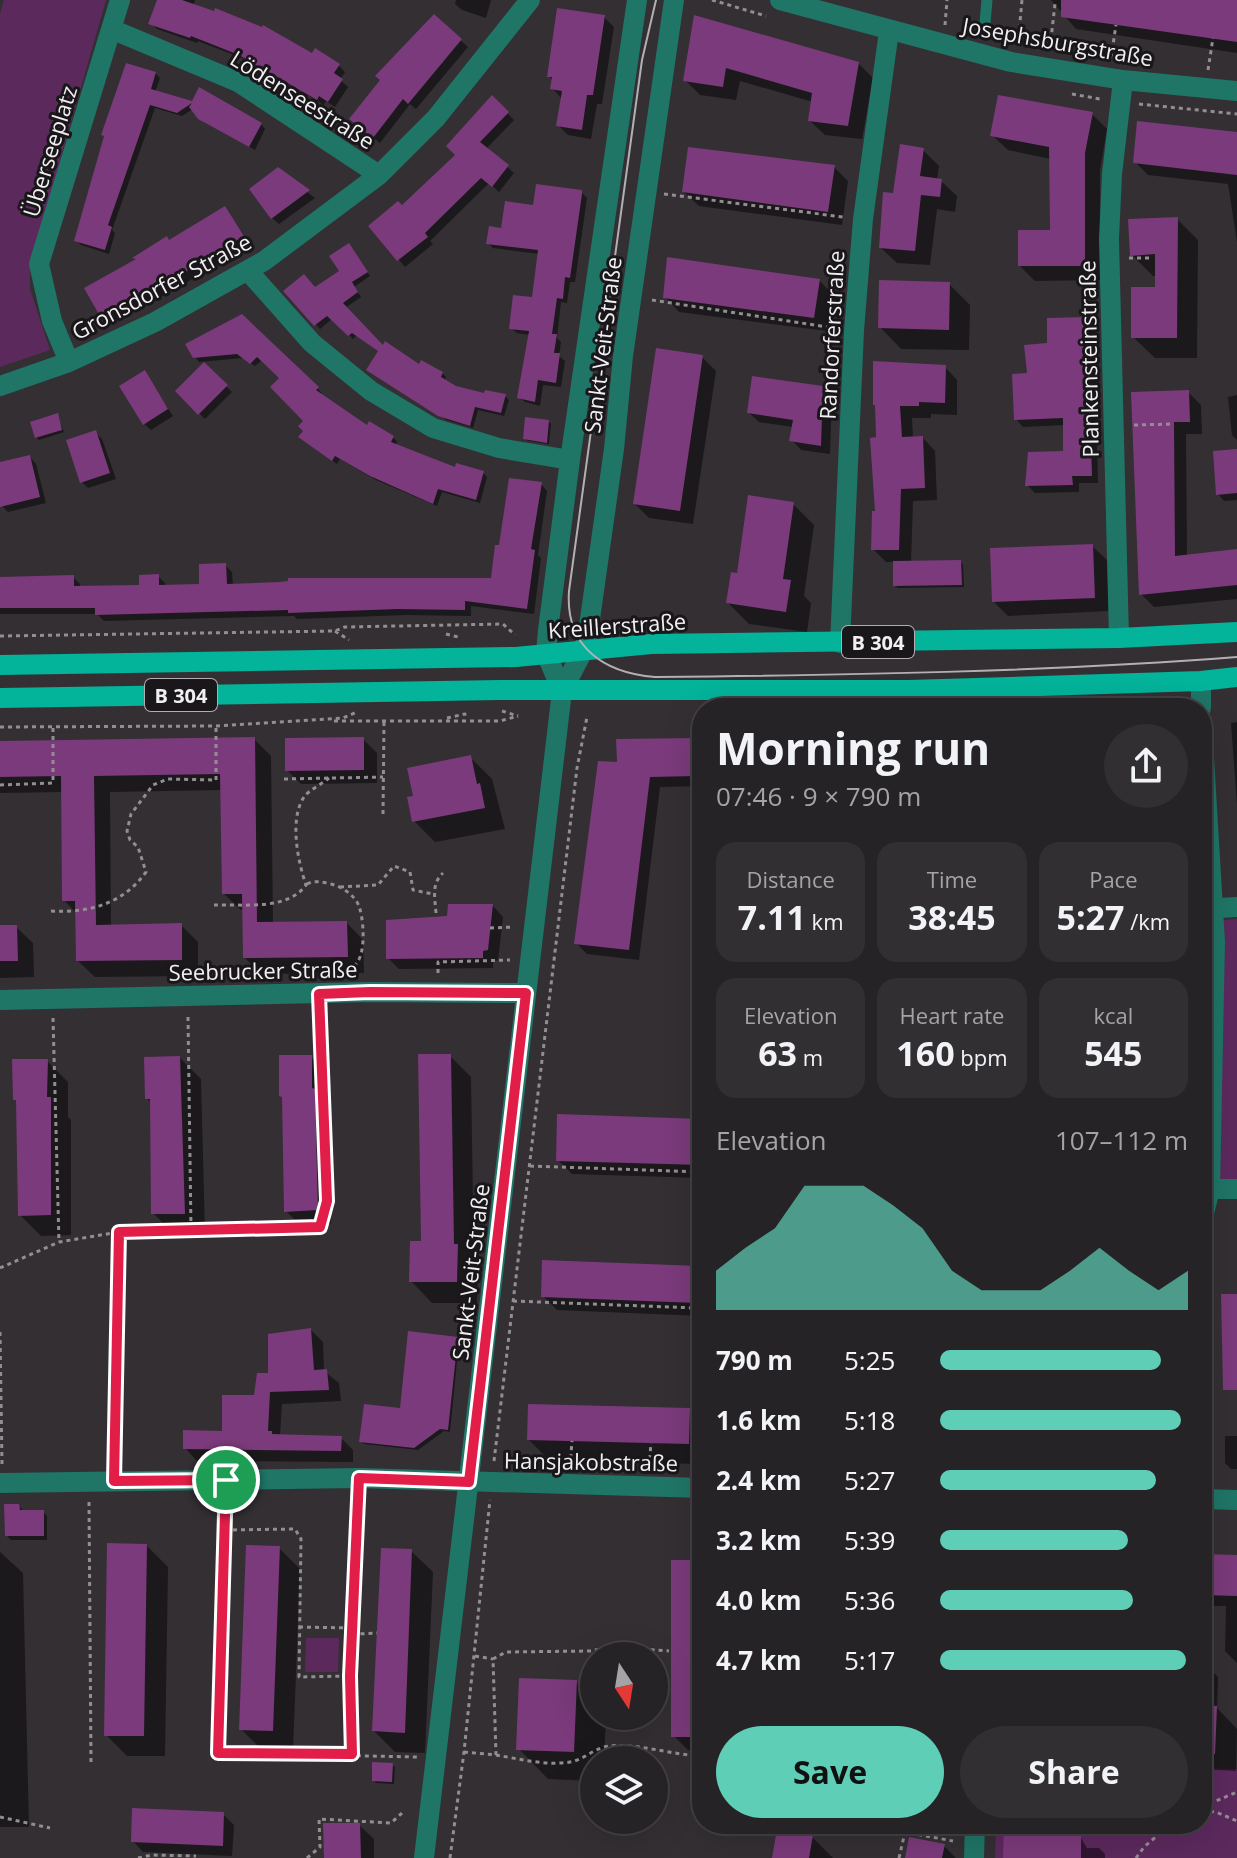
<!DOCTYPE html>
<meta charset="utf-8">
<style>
:root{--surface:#262326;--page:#322f32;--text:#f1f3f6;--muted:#a4a4a7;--line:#424043;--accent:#5eceb7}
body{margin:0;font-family:"Open Sans",sans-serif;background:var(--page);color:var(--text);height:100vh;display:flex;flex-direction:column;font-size:30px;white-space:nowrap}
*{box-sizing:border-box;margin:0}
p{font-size:26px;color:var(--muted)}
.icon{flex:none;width:44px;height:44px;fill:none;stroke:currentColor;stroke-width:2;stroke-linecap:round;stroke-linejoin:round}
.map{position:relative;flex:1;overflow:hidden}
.panel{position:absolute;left:692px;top:698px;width:520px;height:1136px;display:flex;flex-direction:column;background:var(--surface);border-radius:32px;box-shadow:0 8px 32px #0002,0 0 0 2px var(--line)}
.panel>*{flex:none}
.needle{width:52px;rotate:168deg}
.fabs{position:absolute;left:580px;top:1642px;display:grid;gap:16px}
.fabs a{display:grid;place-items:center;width:88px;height:88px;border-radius:50%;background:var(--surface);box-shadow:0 8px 32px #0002,0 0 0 2px var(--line);font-size:40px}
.pin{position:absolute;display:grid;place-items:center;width:68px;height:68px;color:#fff;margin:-34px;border:4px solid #fff;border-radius:50%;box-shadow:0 2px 8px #0007}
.round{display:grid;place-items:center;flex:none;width:84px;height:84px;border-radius:42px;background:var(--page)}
.summary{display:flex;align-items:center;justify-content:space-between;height:136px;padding:0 24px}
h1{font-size:44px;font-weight:700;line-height:60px}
.stats{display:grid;grid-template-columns:repeat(3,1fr);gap:12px;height:136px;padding:8px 24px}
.stats div{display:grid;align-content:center;border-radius:20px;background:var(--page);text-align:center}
.stats b{font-size:34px;font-weight:700}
.stats small{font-size:22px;font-weight:400}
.stats p{font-size:22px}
.chart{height:224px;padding:16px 24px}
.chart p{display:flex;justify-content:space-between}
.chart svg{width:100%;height:144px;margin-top:8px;fill:var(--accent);opacity:.7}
.action{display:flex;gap:16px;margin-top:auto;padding:16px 24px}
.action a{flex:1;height:92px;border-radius:48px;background:var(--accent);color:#111;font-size:32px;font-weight:700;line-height:92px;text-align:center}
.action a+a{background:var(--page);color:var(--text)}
ul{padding:0 24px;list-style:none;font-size:26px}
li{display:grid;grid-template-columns:128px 96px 1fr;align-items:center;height:60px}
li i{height:20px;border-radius:10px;background:var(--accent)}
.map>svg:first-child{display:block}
.green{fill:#5c295d}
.shadow{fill:#0007}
.building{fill:#7b3a7b}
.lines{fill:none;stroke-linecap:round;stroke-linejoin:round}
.path{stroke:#928e92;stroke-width:3;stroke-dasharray:4 4;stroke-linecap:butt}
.service{stroke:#1f7566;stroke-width:11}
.minor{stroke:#1f7566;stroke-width:20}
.tertiary{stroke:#1f7566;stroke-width:20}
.primary{stroke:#03b39a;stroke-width:20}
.tram{stroke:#b3b0b3;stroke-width:2}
.route-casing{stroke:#fff;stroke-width:16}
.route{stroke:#e11d48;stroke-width:10}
.labels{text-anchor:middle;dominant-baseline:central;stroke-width:6;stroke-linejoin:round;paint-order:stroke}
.shield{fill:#191719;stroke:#b1aeb1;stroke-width:2}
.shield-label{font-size:20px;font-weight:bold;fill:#f2eff2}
.street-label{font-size:22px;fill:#f2eff2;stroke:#191719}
</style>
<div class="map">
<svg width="1237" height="1858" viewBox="0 0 1237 1858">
<rect width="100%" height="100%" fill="#332f33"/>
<path class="green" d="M4,0h102l-76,266v23l20,61 -50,17v-353z
M1237,919v269l-20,-1 6,-267z
M306,1638h33l-1,34h-33z
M1202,1768l35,1v89h-242l1,-34h206z"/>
<path class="shadow" d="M159,0h36l-2,6 70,24 76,36 6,6 -5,8 8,7 -13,20 -9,-6 -2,4 -77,-45 -49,-19 -1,2 -40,-14 -6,-6z
M456,0h35l-5,18 -24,-8 -7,-6z
M1051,0h186v53l-161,-24z
M434,17l34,30 -52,62 -6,-5 -30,39 -21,-17z
M604,17l10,10 -12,77h-5l-6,35 -23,-4 -10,-10 4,-26 -10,-11 1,-8 -4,-4z
M696,18l162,45 15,15 -11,61 -37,-4 -15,-14 3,-19 -73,-21 -4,19 -36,-5 -15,-15z
M155,73l5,5 -5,14 106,32 4,5 -10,21 -50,-27 -12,-14 -11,7 -27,-8 -43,122 3,3 -6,21 -28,-9 -5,-5z
M492,98l22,22 -28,29 28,24 -15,19 -10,-9 -59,58 3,3 -28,23 -34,-41 31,-18 56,-53z
M1092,114l15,15 -7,41v110l-65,1 -15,-15 32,-34 -1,-73 -43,-9 -16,-15z
M1237,134v108l-9,-58 -80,-9 -13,-13z
M923,150l16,16 -2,14 4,1 16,15 -2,16 -18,-3 -7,56 -33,-2 -16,-15 14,-53z
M834,167l14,14 -6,44 -143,-19 -15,-14z
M278,170l37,28 -36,26 -7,-6z
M581,192l6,6 -12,84h-5l-3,21 -6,-1 -4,36 4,4 -2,14 6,5 -4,26 -18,-2 -3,21 -15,-4 -6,-5 11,-62 -13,-2 -6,-5 23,-29 5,-45 -46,-6 -5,-5 46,-36z
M225,208l25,36 -71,43 -70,37 -6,-7 34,-56 -2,-3 35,-16z
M1177,219l21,21 -1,118h-42l-22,-21 24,-48v-13h-4l-21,-21z
M352,250l18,26 -16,11 7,10 -16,11 38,40 37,19 22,6 4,4 -2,4 11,6 31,8 19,1 4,4 -5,16 -26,-6 -5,18 -26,-8 -77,-50 10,-18 -23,-17 -4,4 -20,-21 -13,11 -34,-38 29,-1 27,-19z
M819,280l14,15 -6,36 -148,-19 -14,-15z
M949,284l21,21 -1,45 -68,-1 -21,-22z
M242,316l80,77 -2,2 47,32 26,10 4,5 -2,4 61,23 27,4 4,4 -7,26 -38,-11 -5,14 -61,-26 -36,-21 -3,5 -32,-23v-21l-23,-42 -20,-18 -7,6 -12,-8 -44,4 -4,-5z
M1086,319l8,8 4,156h-19v9l-44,1 -8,-8 38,-32v-28l-42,2 -7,-8 13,-44 20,-30z
M702,357l14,14 -23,153 -44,-6 -14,-14z
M204,365l28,27 -27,27 -28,-27z
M945,367l12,13v35l-26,-1v4h-19l1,20h10l12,13 2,49 -24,1 -2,62 50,-1 2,3 1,22 -66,1 -3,-2v-24h-9l-13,-13 5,-36 -1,-106z
M144,373l29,43 -22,14 -7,-6z
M822,388l10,10 -2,56 -29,-4 -9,-10 2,-13 -35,-5 -10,-9z
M1188,392l13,13 1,29h-16l1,122 50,-6v49l-83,8 -13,-13 -7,-200z
M1237,395v45l-5,-5 -4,-38z
M57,416l7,16 -25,8 -3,-3z
M548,421l3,3 -2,20 -21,-3 -3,-3z
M96,433l6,6 14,40 -28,9 -6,-6z
M1237,451v49l-13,1 -6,-7z
M30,457l6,7 10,39 -38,9 -6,-6 -2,-9v-33z
M541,484l6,7 -9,64 3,3 -7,56 -63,-8v10l-65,-1 -109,4 -3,-3 -190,5 -7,-7h-97v-35l73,-2 7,7v4l61,-1 17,-11 7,7v4l36,-1 24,-21 7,7 1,14 260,-6 8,-33z
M793,504l21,21 -10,71 7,7 -4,29 -58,-8 -21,-21 10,-28z
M1092,546l15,14 2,51 -101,5 -14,-14z
M1237,722v83l-6,-82z
M254,739l17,17 2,168 74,-1 16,17 1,33 -103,1 -16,-16 -1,-48h-3l-17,-16 -1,-104 -113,2 1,135 70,-2 17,17v34l-103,1 -17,-16 -1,-47 -13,-14 -1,-108 -63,1v-50z
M363,739l14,14v30l-76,1 -14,-14z
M694,740l8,8v38l-42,1 -21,173 -52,-6 -11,-11 43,-179z
M471,758l21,21 13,50 -70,13 -21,-21z
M493,906l10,11 -5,43 -5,1v7l-94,1 -11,-11 61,-40z
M0,927h16l17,16 1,34 -34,1z
M450,1056l21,21 3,186 4,4 -1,36h-45l-21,-22 12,-38z
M311,1057l14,14 1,31 3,3 2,119 -31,1 -14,-14z
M180,1058l21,21 4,155h-31l-21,-21 -1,-110 -5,-4z
M47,1061l21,21v35l3,3v115l-30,1 -21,-21 -2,-112 -3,-4z
M702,1121v57l-130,-4 -14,-14z
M698,1268l4,4v44l-145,-6 -14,-14z
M311,1330l12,12 1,29 15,12 2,18 -59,3 -2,32 61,2 12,12v12l-156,-1 -12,-13 39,-15 31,-36 15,-22z
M457,1339l2,3 -9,90 -6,-1 -26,19 -54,-6 -2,-2 40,-32z
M689,1410l13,13v41l-152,-3 -21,-21z
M1225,1436h12v33h-6l-6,-6z
M18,1506l5,4 20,2 4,4v24h-36l-4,-4z
M147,1546l21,21 -3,189h-38l-21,-21z
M279,1548l21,21 -7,182 -31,-1 -21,-21z
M411,1551l22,21 -8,181 -30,-1 -21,-21z
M0,1552l23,21 6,254h-29z
M1202,1556l35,1v106l-12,-12 1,-45h-24z
M702,1562v189l-14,-1 -14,-14z
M1202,1661l16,16 -1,31 20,21 -1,42 -34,-2z
M576,1682l18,18v16h12l-2,44h-10v21l-46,-2 -29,-30z
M392,1765l3,2 -1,17 -18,-1 -2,-3z
M223,1814l11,11 -2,31 -89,-4 -10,-11z
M1006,1824h57l-1,14h19l6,10h12l6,6v4h-100z
M359,1825l15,14v19h-48z
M812,1837l21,21h-60z
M944,1846l12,12h-49z"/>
<path class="building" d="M157,0h25l32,11 1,-3 47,19 1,-2 49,28 3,-5 25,16 -6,9 9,6 -15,23 -9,-6 -2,4 -78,-45 -48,-19 -1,2 -42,-14z
M1061,0h176v42l-176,-25z
M557,8l48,7 -12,80h-6l-5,35 -26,-4 6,-35 -12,-2 2,-12h-5z
M434,14l28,25 -54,65 -5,-5 -30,39 -24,-19 31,-39 -5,-4z
M694,15l165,47 -11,64 -40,-5 4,-28 -86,-25 -3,19 -40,-6z
M126,63l30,9 -5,17 41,12 7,-14 63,36 -13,24 -51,-28 -9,-12 3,-4 -15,10 -27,-8 -42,120 4,2 -7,23 -31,-9 30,-105 -3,-1z
M492,95l17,17 -29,30 29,23 -17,22 -11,-9 -56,55 3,4 -31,24 -29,-35 30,-25 4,4 53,-50 -9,-9z
M998,95l95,17 -8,41v113h-67v-36h32l-1,-83 -59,-11z
M1137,121l100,11v43l-104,-12z
M900,144l24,4 -4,28 22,3 -2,18 -19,-2 -6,56 -36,-3 4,-56 10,1z
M688,147l147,18 -7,47 -146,-20z
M278,167l32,23 -39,29 -22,-30z
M536,184l46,6v4l-12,84 -5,-1 -2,22 -6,-1 -5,36h5l-3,19h6l-4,30 -18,-3 -3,22 -18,-4 12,-67 -20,-2 4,-34 19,2 6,-47 -52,-6 3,-18 12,2 4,-27 28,4z
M225,206l19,30 -86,53 -1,-2 -56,31 -17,-30 52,-29 -4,-1 35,-22 2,4z
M1178,217l-1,121h-46v-51h24v-33l-25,2 -2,-37z
M349,243l19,29 -16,10 6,10 -15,11 40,42 2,-4 34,23 2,-4 22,12 -2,5 15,9 28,7 1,-3 21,4 -5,19 -26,-6 -5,19 -32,-10 -72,-46 12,-19 -26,-18 -4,3 -21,-20 -13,10 -31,-35 21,-17 11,13 24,-16 -10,-15z
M667,257l153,22 -6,39 -151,-20z
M879,280l71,2 -1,48 -71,-2z
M242,314l77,73 -3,3 51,35 2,-4 25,15 -3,6 64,25 1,-4 28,8 -8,29 -38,-11 -5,15 -63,-28 -35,-20 -3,5 -34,-24 5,-6 -5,-5 5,-5 -33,-34 9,-9 -22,-21 -7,7 -13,-10 -44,4 -8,-14z
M1087,317l5,159h-20l1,9 -48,1 3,-34 35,-1v-33l-49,2 -2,-46 15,-1 -3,-28 23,-2v-25z
M656,348l47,7 -23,156 -47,-7z
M873,361l73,4 -1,38 -26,-1v4h-19l2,31 21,-1 2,52 -24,1 -2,61h-28l1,-39h3l-5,-73 6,-1 -1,-32h-2z
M204,362l24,23 -30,30 -23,-24z
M145,370l23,39 -25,16 -24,-39z
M752,376l71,10 -2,60 -32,-5 4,-21 -46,-7z
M1189,390l1,32h-16l1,134 62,-7v36l-98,10 -8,-203z
M58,413l4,17 -27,8 -5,-16z
M525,417l24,3 -2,23 -24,-4z
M96,430l14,43 -30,10 -14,-43z
M1237,449v44l-21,2 -3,-44z
M30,455l10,42 -40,10v-45z
M509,478l33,4 -11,67 4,1 -8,59 -62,-8v9l-67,-1 -110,4v-3l-193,5v-7h-95v-31l74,-2v11l65,-1v-10l20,-1v11l40,-1v-20l27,-1 1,21 52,-2 9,-1v-3h203l4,-33h4z
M748,495l46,7 -11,77 8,1 -5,32 -60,-9 5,-31 6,1z
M1093,544l2,54 -103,4 -2,-54z
M961,560l1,25 -69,1v-25z
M255,737l2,185 90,-1 1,36 -105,1 -1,-64h-20l-2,-120 -126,2 2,149 86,-2v37l-106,1 -1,-60h-13l-1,-125 -61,1v-36z
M364,737v33l-79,1v-33z
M695,738l1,38 -46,1 -21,173 -55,-6 24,-183 19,1 -1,-23z
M471,755l6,29 3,-1 5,25 -73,14 -5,-25 6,-1 -6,-28z
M448,904h45l-5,46 -5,1v7l-97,1v-39l61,-4z
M0,925h17l1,36h-18z
M418,1054h33l3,190h4l-1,38h-48l1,-41h11z
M279,1055h33v33l3,1 3,121 -34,2 -2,-115 -3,-1z
M180,1056l5,158h-34l-1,-115h-5l-1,-42z
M12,1059h36l-1,38h4v118l-33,1 -2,-116h-3z
M557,1114l145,5v46l-146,-4z
M542,1260l157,6 -2,37 -156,-6z
M1221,1294h16v96h-14z
M311,1328l3,42 13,-1 2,21 -59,2 -2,39h4v3l70,2 -1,15 -158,-2v-19l39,1v-36h32l3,-22h11v-39z
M408,1331l50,6 -10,93 -8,-1 -26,19 -55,-6 5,-38 36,4z
M528,1404l162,4 -1,36 -162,-4z
M4,1504h15l1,6h24v26h-39z
M107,1543l40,1 -3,192h-40z
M246,1545l34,1 -7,185 -34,-1z
M381,1548l31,1 -7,184 -33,-2z
M1202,1554l35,1v41l-35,-1z
M671,1560h31v177h-31z
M519,1678l58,2 -3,72 -58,-2z
M1202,1705l15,1 -2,48 -13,-1z
M372,1762l21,1 -1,19 -20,-1z
M132,1808l92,4 -1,34 -92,-4z
M323,1823h37l1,35h-37z
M1004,1824h25v12h52v22h-78z
M777,1829l36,6 -4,23h-37z
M909,1837l36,7 -3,14h-37z"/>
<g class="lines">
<path class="path" d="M712,0l54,16
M945,25l2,-25
M1018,44l4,-44
M1050,48l5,-44
M1111,58l5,-33
M1208,70l5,-32
M1072,94l28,5
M1139,104l98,10
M664,194l179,23
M1129,258h24
M652,300l182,28
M1134,425l40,-1
M335,631l14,9
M446,634l12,3
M0,636l335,-5 10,-4 158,-3 12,11
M502,711l16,5
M447,718l18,-4 -1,7
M334,721h166l18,-5
M0,727l216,-1 127,-8 14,-6
M284,779l99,-2
M0,785l53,-2v-55
M383,814l1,-92
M307,884c8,-4 16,-2 24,0 11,3 20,9 26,18 7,11 11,58 -5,65 -5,1 -14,0 -19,0v6
M340,887l38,-2 16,-19 16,6 3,18 20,4
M214,905c29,-1 73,6 92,-20 -8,-23 -17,-66 -2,-88 5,-7 18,-13 25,-19
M51,911c38,2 72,-7 95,-39l-8,-25 -8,-7 -3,-9 4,-17 22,-29 15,-6 48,1v-54
M436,913c-1,-15 -5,-29 7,-40
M490,928l24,-1
M438,973v-11l72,-2
M188,1017l3,212
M53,1018l6,224
M530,1166l172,6
M0,1268l59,-26 60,-10 201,-5 7,-26 -7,-187
M513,1301l183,7
M0,1332l2,132
M115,1461l4,-229
M494,1461l83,-693 10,-51
M570,1466l2,-25
M649,1467l2,-24
M226,1500l-8,253 199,4
M89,1502l2,260
M225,1530l70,-1 6,10 -2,138 51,-1
M299,1627l53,1 6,6 19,-1
M475,1656l18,3
M464,1752l32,3 -3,-96 13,-7 84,-1 22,-4 57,4
M352,1754l-2,-78 9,-178
M496,1755c23,4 51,11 74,7 14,-2 25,-15 40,-16 27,-3 62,9 92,10
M1202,1807l35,-15
M1202,1811l14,1 21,9
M0,1817l50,11
M138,1858l14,-3 44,1
M307,1858l13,-11 -1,-28 72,4 11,-10
M450,1858l14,-106 26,-252
M899,1858l6,-26 48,9
M1136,1858l8,-11 27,-23"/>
<path class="service" d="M985,23l2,-23"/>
<path class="minor" d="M780,0l231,62 112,18 114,11
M111,29l127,53 141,93
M248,271l64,72 59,48 62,37 66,20 71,12
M69,362l-17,-41 -13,-57 81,-264
M0,386l69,-24 86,-40 109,-61 115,-86 57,-57 94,-118
M1119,638l-10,-399 3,-65 11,-94
M840,643l14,-312 9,-112 26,-188
M1201,681v27
M909,690l1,18
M1202,725l13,217 -5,247h27
M1202,909l35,-2
M0,1000l370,-8 156,1
M1202,1301l2,-88 6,-24
M0,1483l359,-5 343,10
M1202,1499l35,1
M974,1858l1,-34"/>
<path class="tertiary" d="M562,691l-16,-38 2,-23 22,-170 67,-460
M424,1858l138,-1167 22,-42 4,-16 26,-184 9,-93 51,-356"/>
<path class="primary" d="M0,665l516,-8 135,-13 468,-6 118,-6
M0,698l500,-8h409l292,-9 36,-4"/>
<path class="tram" d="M656,0l-14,60 -73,531c-4,56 35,82 86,86 194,-2 388,-5 582,-20"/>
</g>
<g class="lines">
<defs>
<path id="route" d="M370,992l156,1 -57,489 -110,-4 -9,198 2,78 -134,-1 8,-273 -112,1 5,-249 201,-5 7,-26 -8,-207z"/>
</defs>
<use href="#route" class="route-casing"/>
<use href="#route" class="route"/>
</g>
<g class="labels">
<g class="shield">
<rect x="842" y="626" width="72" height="32" rx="6"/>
<rect x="145" y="679" width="72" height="32" rx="6"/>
</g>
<g class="shield-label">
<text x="878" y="642">B 304</text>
<text x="181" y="695">B 304</text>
</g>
<g class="street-label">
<text transform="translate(1058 41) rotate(10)">Josephsburgstraße</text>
<text transform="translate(303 99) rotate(32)">Lödenseestraße</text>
<text transform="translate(49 151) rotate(-73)">Überseeplatz</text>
<text transform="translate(161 286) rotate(-28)">Gronsdorfer Straße</text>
<text transform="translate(831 335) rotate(-87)">Randorferstraße</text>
<text transform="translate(602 345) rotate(-83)">Sankt-Veit-Straße</text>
<text transform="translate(1088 359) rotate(-91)">Plankensteinstraße</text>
<text transform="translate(617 625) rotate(-4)">Kreillerstraße</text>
<text transform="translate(263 970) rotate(-1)">Seebrucker Straße</text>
<text transform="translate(470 1272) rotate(-83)">Sankt-Veit-Straße</text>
<text transform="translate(591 1461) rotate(1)">Hansjakobstraße</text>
</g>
</g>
</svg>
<div class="fabs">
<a><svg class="needle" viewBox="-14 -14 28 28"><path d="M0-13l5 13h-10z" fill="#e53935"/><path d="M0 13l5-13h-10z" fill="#a4a4a7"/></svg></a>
<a><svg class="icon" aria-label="layers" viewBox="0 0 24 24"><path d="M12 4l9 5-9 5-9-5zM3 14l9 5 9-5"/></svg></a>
</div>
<div class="pin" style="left:226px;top:1480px;background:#1e9e55"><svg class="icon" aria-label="arrive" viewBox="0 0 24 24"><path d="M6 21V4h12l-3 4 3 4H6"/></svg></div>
<section class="panel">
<div class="summary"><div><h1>Morning run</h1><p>07:46 · 9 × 790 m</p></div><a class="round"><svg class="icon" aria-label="share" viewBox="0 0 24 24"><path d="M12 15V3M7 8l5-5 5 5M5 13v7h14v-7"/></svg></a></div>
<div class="stats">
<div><p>Distance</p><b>7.11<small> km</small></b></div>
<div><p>Time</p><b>38:45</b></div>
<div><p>Pace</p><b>5:27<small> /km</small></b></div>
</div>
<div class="stats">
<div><p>Elevation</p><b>63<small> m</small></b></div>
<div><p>Heart rate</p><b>160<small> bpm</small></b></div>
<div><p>kcal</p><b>545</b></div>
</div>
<div class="chart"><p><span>Elevation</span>107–112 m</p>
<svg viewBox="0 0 160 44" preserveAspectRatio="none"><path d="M0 44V32L10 25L20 19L30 6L40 6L50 6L60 12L70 19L80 32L90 38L100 38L110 38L120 32L130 25L140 32L150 38L160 32V44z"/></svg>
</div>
<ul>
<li><b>790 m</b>5:25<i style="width:89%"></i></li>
<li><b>1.6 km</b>5:18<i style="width:97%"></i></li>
<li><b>2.4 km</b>5:27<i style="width:87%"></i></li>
<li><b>3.2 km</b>5:39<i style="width:76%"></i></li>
<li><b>4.0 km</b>5:36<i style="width:78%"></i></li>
<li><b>4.7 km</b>5:17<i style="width:99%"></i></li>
</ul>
<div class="action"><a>Save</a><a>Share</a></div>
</section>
</div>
